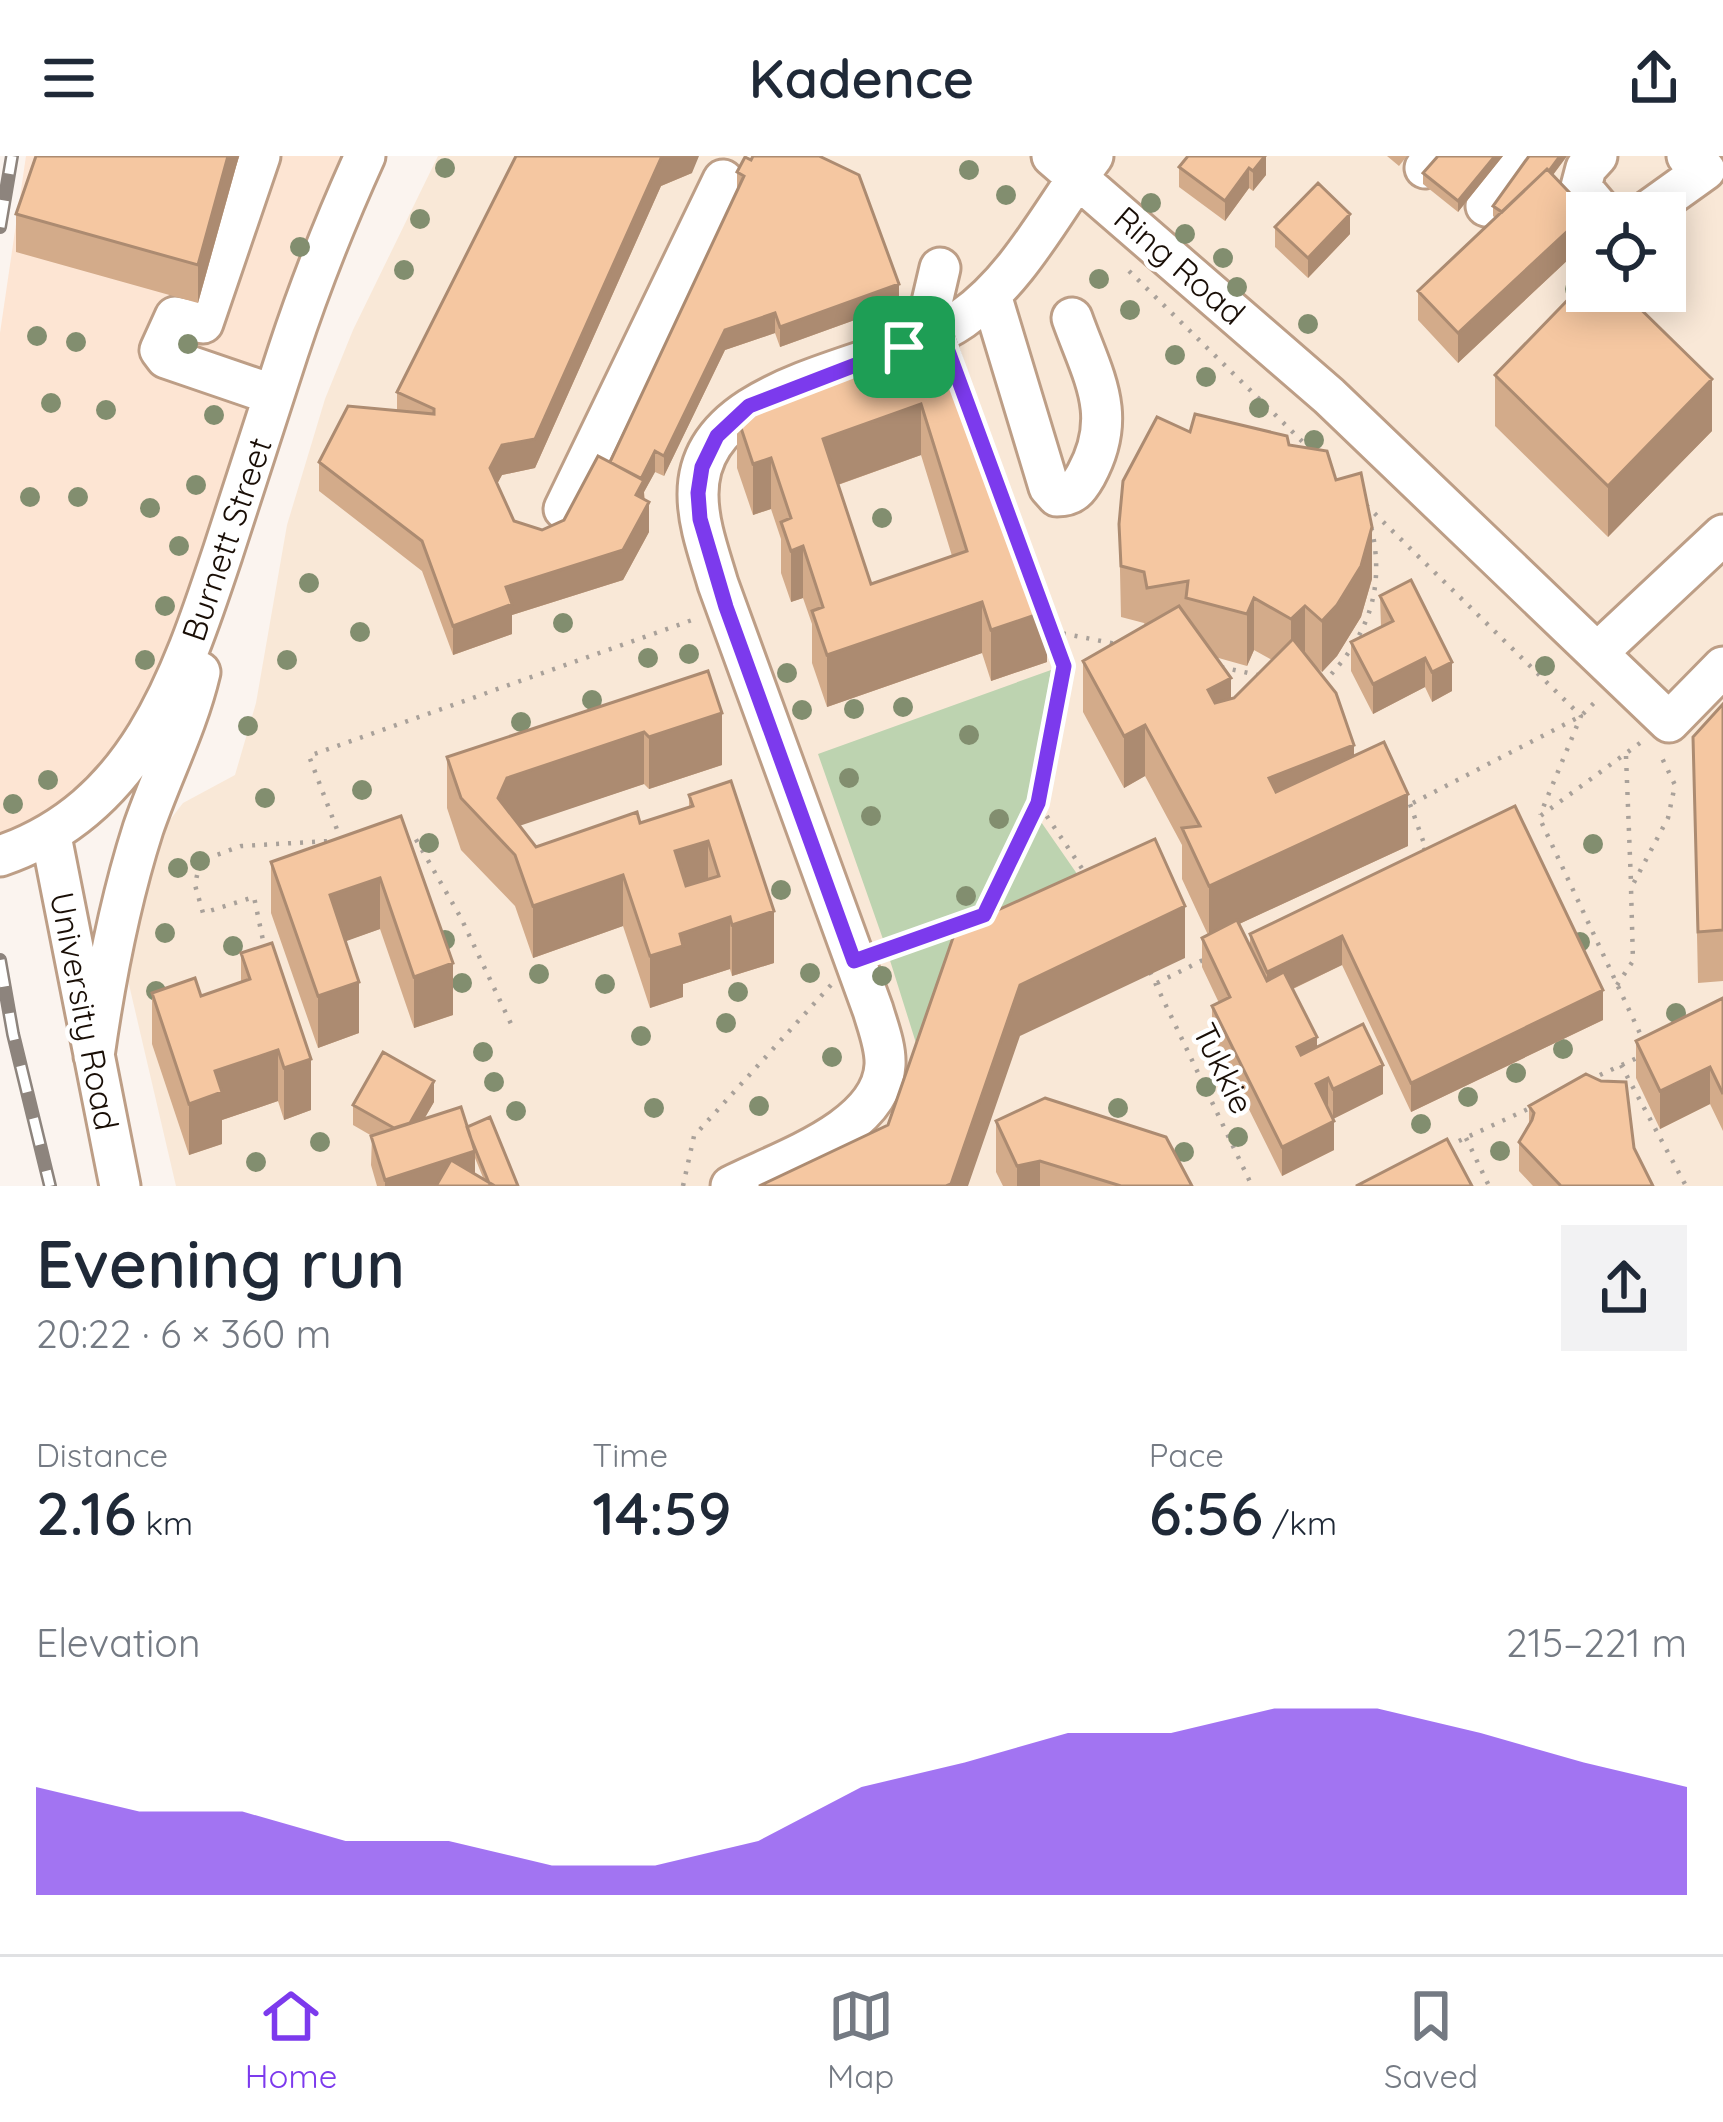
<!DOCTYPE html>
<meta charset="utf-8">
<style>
:root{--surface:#fff;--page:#f2f2f3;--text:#1f2937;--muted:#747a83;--line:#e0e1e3;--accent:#7c3aed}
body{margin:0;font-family:Quicksand,sans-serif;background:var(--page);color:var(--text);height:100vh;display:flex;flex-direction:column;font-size:45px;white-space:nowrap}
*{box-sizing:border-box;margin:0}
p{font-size:39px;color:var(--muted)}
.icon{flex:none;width:66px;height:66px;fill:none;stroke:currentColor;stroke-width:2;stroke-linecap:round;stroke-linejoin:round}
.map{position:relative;height:1030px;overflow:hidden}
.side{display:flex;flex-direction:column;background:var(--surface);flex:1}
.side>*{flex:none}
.fabs{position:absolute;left:1566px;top:36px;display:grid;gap:24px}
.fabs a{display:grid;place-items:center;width:120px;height:120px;border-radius:0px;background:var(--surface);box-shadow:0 6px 30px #0003;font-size:60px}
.pin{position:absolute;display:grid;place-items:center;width:102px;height:102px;color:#fff;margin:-51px;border-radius:24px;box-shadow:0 6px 18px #0006}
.round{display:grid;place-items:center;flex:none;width:126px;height:126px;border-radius:0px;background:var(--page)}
.summary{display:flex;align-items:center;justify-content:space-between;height:204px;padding:0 36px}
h1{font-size:66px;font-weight:600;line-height:90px}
.stats{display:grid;grid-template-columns:repeat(3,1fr);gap:18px;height:204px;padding:12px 36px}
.stats div{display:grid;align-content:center}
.stats b{font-size:60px;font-weight:600}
.stats small{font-size:33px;font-weight:400}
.stats p{font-size:33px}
.chart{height:336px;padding:24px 36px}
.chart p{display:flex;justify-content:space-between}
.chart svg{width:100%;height:216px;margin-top:12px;fill:var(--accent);opacity:.7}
header{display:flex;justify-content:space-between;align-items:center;height:156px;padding:0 36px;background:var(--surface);font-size:54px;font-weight:600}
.tab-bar{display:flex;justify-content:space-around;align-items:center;height:168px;border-top:3px solid var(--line);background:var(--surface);font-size:33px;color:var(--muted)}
.tab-bar a{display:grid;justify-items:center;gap:6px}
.tab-bar .active{color:var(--accent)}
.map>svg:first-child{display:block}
.built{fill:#fde5d3}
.education{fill:#f9e8d7;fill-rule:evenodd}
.green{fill:#bdd3b0}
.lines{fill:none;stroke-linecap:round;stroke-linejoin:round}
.minor-casing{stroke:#bd9e86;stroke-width:45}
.path{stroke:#a9a19a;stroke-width:4.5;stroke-dasharray:3 9;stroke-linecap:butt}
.minor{stroke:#fff;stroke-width:39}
.rail-casing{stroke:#8d847d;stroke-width:14}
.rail{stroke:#fff;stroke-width:9;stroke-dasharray:27;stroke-linecap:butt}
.tree{fill:#828e6f}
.wall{fill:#d3ab8a;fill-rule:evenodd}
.shaded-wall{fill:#ac8b71}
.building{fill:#f5c7a1;stroke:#ac8b71;stroke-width:3;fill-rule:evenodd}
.route-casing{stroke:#fff;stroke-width:24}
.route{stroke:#7c3aed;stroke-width:15}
.labels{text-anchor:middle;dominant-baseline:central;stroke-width:9;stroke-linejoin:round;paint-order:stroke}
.street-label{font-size:33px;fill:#190e06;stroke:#fff}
</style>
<header><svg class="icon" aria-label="menu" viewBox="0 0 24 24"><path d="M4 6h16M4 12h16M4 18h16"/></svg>Kadence<svg class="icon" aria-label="share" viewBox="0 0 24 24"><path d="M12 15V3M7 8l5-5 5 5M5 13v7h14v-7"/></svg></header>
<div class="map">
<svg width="1723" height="1030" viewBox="0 0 1723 1030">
<rect width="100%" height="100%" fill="#fbf4ef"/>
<path class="built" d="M26,0h327l-171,475 -63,122 -48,51 -71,38v-509z"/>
<path class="education" d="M438,0h1285v1030h-1547l-49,-210 36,-147 20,-26 52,-28 21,-72 31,-178 38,-126 28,-69zM1587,57h78v78h-78z"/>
<path class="green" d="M1051,514l-20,129 -53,112 -94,31 -66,-188z
M1039,663l61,88 -179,152 -33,-105 100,-33z"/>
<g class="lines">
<defs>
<path id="minor" d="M260,0l-57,167 -28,-6 -15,33 6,8 108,37
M1052,0l277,240 340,326 54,-55
M1597,0l-11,12 -5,19 22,26
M1425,12l9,-12
M1486,50l36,-50
M1645,57l60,-43 -18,-14
M991,139l58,192 8,9c16,0 21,-7 29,-21 33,-60 7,-98 -14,-157
M904,191l25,-32 11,-47
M564,353l159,-329
M1597,497l126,-118
M51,680l69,350
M0,700c138,-47 181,-178 223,-304 22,-66 43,-134 65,-200 22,-67 48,-132 77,-196
M94,900c11,-78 25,-152 49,-227 18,-53 44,-102 57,-157
M731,1030c49,-25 151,-57 154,-121 1,-18 -7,-38 -12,-55l-155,-426c-8,-28 -20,-59 -20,-89 -1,-117 189,-123 264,-176 57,-40 90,-108 131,-163"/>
</defs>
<use href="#minor" class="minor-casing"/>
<path class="path" d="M1129,115l184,181
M1366,349l215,211 -41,99
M1051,475l65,13
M1221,511l41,9
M1323,527c45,-46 63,-94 48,-157
M1640,587l-101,74 105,225
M1626,600l5,127
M1406,637l20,56 -6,3
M1413,647l168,-87 15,-15
M1040,650l47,70
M406,681l8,-1 47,82 51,108
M341,684l-32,-84 386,-137
M889,791l95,-32 54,-112 26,-137 -19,-53
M265,794l-11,-53 -51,16 -8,-28 5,-24 41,-15 89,-5
M1150,816l102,214
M1157,827l48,-24
M1617,829l16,-24 -2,-73 37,-70 7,-33 -14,-29
M1621,909l65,121
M1589,924l50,-23
M1466,982l23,48
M1448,990l82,-38
M683,1030l11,-50 137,-151"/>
<use href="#minor" class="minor"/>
<defs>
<path id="rail" d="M0,71l12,-71
M0,804l13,74 37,152"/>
</defs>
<use href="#rail" class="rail-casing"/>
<use href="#rail" class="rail"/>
</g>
<g class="tree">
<circle cx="445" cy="12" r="10"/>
<circle cx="969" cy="14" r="10"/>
<circle cx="1006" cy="39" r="10"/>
<circle cx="1151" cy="47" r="10"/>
<circle cx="420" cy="63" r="10"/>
<circle cx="1185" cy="78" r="10"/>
<circle cx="300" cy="91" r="10"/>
<circle cx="1223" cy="102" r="10"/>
<circle cx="404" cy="114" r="10"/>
<circle cx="1099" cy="123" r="10"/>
<circle cx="1237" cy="131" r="10"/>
<circle cx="1575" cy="133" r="10"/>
<circle cx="1130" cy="154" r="10"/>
<circle cx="1308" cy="168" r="10"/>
<circle cx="37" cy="180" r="10"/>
<circle cx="76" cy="186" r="10"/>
<circle cx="188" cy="188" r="10"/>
<circle cx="1175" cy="199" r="10"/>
<circle cx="1206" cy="221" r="10"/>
<circle cx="51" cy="247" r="10"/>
<circle cx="1259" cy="252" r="10"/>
<circle cx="106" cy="254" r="10"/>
<circle cx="214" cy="259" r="10"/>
<circle cx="1314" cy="284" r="10"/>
<circle cx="196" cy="329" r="10"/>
<circle cx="30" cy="341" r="10"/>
<circle cx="78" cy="341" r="10"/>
<circle cx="150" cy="352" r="10"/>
<circle cx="882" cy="362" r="10"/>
<circle cx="179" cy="390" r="10"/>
<circle cx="309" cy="427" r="10"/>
<circle cx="165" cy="450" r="10"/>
<circle cx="563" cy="467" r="10"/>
<circle cx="360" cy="476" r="10"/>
<circle cx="689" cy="498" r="10"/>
<circle cx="648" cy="502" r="10"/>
<circle cx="145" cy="504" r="10"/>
<circle cx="287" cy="504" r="10"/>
<circle cx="1545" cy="510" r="10"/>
<circle cx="787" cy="517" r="10"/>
<circle cx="592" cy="544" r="10"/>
<circle cx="903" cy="551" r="10"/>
<circle cx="854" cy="553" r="10"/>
<circle cx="802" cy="554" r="10"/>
<circle cx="521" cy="566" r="10"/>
<circle cx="248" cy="570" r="10"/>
<circle cx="969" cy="579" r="10"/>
<circle cx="849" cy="622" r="10"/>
<circle cx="48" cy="624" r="10"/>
<circle cx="362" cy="634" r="10"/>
<circle cx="265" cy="642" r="10"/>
<circle cx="13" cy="648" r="10"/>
<circle cx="871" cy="660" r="10"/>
<circle cx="999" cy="663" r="10"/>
<circle cx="429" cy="687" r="10"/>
<circle cx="1593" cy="688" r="10"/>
<circle cx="200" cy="705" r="10"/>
<circle cx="178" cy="712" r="10"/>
<circle cx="781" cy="734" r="10"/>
<circle cx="966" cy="740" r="10"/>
<circle cx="165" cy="777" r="10"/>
<circle cx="445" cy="784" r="10"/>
<circle cx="1580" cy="786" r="10"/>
<circle cx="233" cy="790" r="10"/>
<circle cx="810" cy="817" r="10"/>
<circle cx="539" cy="818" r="10"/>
<circle cx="882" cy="820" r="10"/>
<circle cx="462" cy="827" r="10"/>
<circle cx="605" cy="828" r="10"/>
<circle cx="156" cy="835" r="10"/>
<circle cx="738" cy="836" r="10"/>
<circle cx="1676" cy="857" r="10"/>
<circle cx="726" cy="867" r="10"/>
<circle cx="641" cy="880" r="10"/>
<circle cx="1563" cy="893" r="10"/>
<circle cx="483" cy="896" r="10"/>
<circle cx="832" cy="901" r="10"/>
<circle cx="1516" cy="917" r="10"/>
<circle cx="494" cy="926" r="10"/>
<circle cx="1206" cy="931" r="10"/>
<circle cx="1468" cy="941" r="10"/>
<circle cx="759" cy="950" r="10"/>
<circle cx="654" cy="952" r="10"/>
<circle cx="1118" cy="952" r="10"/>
<circle cx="516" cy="955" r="10"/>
<circle cx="1421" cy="968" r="10"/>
<circle cx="1238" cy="981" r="10"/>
<circle cx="320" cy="986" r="10"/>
<circle cx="1500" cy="995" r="10"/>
<circle cx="1184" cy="996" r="10"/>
<circle cx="256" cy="1006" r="10"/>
</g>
<path class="wall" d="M36,0h203l-41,147 -182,-51v-38z
M516,0l176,17 -31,13 -126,282 -33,7 -5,9 17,37 28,9 22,-10 46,-58 127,-270v-20l8,-15 154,147 -119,43 -5,-14 -50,17 -61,126 -9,-4 -11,20 5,40 -26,48 -111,35v19l-59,21 -31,-84 -103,-80v-29l78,-51v-19z
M1266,0v19l-13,16 -4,-3 -24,33 -46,-34v-20z
M1387,0h20l-8,10z
M1503,0l-45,56 -35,-28v-11z
M1529,0h38l-14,19 35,37 -1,30 -129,121 -40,-43v-29l77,-73 -2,-2v-10z
M1275,71l75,7 -42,44 -33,-31z
M896,175l151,331 -56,19 -9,-28 -155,54 -15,-44v-39l-9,-26 -12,4 -10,-29v-34l-10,-30 -18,6 -16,-47v-52l159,-55zM921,299l31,101 -81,28 -33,-99z
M1495,219l217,56 -104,106 -113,-111z
M1190,276l99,13 47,35 36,99 -11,38 -24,39 -15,16 -8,-7 40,91 54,90 -169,78 11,22v-12l265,-128 88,214 -192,92 -69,-147 -49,24 24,58 66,47 -50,25 1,31 -52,26 -70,-141v-29l7,-3 -17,-36v-29l6,-3 -26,-56v-34l-37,-69 -21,12 -41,-76v-51l62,-36 -1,-2 -23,-6 -2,-93zM1254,494l18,10 -38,38 -3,1 -16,-42 32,9z
M1380,440l72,95 -20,11 -7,-15 -52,27 -22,-43v-29l30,-15z
M708,515l14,94 -73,24 -5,-5 -125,41 17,22 104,-24 49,-15v-13l85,168 -42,13 -2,-7 -47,15v13l-33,11 -27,-82 -90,32 -18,-52 -54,-56 -14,-42v-51z
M1723,548v277l-25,2 -5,-246z
M401,660l52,199 -39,13 -34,-99 -35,12 14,92 -41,15 -47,-135v-51z
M241,797l70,157 -27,10 -6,-19 -56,19v24l-33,11 -37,-111v-51l49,3 40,-14z
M1723,842v133l-13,-27 -50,25 -24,-51v-37z
M434,946l-10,17 43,8 51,59h-141l-6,-21 1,-29 -19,-11v-20zM475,1002l9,22 -9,-5z
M1529,950l105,42 19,38h-120l-14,-15v-29l10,-16z
M996,965l196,65h-189l-7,-14z"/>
<path class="shaded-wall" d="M228,0h11l-41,147v-38z
M661,0h38l-7,17 -31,13 -126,282 -33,7 -12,22v-29z
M1266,0v19l-13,16v-20z
M1495,0h8l-45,56v-11z
M1560,0h7l-55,74v-10z
M1249,12v20l-24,33v-20z
M1588,56l-1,30 -129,121v-30z
M1350,58v20l-42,44v-20z
M899,128v20l-119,43v-20z
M775,157v20l-50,17 -61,126v-20l61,-126z
M1712,223v52l-104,106v-51z
M921,248v51l-98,35v-51z
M655,295v21l-11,20v18l-8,15 2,-42z
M771,302v51l-18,6v-51z
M649,346v30l-26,48 -111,35v19l-59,21v-29l53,-39z
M1372,371v52l-11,38 -24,39 -15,16v-51z
M803,390v52l-12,4v-51z
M1254,442v52l-7,16v-52z
M982,446v51l-155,54v-52z
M1305,450v51l-14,14v-52z
M1047,455v51l-56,19v-51z
M1425,502v29l-52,27v-30z
M1452,506v29l-20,11v-30z
M1231,522v52l-23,-40z
M722,557v52l-73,24v-52z
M1145,569v51l-21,12v-52z
M644,576v52l-137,46 -9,-32 9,-20z
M1354,589v51l-85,33v-51z
M1408,638v52l-199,92v-52z
M708,685v51l-33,11v-52z
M623,719v51l-90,32v-52z
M380,722v51l-50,18v-52z
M1185,750v52l-165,78 -52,150h-22l74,-201z
M774,755v52l-42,13v-51z
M730,761v52l-47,15v13l-33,11v-52l30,-22z
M1342,780v29l-75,36v-29z
M453,807v52l-39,13v-51z
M359,826v51l-41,15v-52z
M1603,834v30l-192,92v-29z
M1317,881v30l-20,9v-29z
M278,894v51l-56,19v24l-33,11v-51l26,-33z
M311,903v51l-27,10v-52z
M1383,909v29l-50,25v-30z
M1710,911v37l-50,25v-38z
M1328,922v30l-12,-24z
M434,925v21l-30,52v-20z
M1334,965v29l-52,26v-29z
M475,995v30l-16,5h-74v-6z
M1040,1005v25h-23v-20z"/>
<path class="building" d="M36,0h192l-30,109 -182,-51z
M516,0h146l-127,283 -33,6 -12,23 24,53 28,9 22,-10 34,-64 46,24 -8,15 13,7 -26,48 -117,37 6,17 -59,22 -31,-85 -103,-79 29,-56 86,8v-5l-37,-17z
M753,0h66l40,19 40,109 -119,43 -5,-14 -50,17 -61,126 -9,-5 -14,28 -31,-17 134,-286 -7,-4 8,-15 6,3z
M1188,0h77l-12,15 -4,-3 -24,33 -46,-34z
M1438,0h57l-37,45 -35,-28z
M1529,0h31l-11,15 -2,-2 -45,43 -9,-6z
M1547,13l41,43 -130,121 -40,-42z
M1318,27l32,31 -42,44 -33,-31z
M1587,124v11h35l90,88 -104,107 -113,-111z
M946,157l101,298 -56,19 -9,-28 -155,53 -15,-44 11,-4 -20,-61 -12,5 -10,-29 10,-4 -20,-60 -18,6 -16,-48 168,-58 -9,-27zM921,248l46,147 -96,33 -48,-145z
M1195,258l92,22 2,9 38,6 9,29 25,-7 11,54 -11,39 -24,39 -15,16 -17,-15 -14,13 -37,-21 -7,16 -61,-16 2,-17 -41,7 -3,-16 -23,-6 -2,-42 4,-43 34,-64 33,15z
M1411,424l41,82 -20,10 -7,-14 -52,26 -22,-42 42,-21 -13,-25z
M1179,450l52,72 -23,12 7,13 19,-5 59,-59 43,54 18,52 -85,33 7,14 108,-50 24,52 -199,92 -27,-58 18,-2 -55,-101 -21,11 -41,-75z
M708,515l14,42 -73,24 -5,-5 -137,46 -9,20 38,49 101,-35 3,11 53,-17 -4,-11 42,-14 43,130 -42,14 -2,-8 -50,17 3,12 -33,10 -27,-81 -90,31 -18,-51 -54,-57 -14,-41zM708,685l11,35 -33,10 -11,-35z
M1723,548v226l-25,2 -5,-195z
M1515,650l88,184 -192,93 -69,-147 -75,36 -17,-38z
M401,660l52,147 -39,14 -34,-99 -50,17 29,87 -41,14 -47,-134z
M1155,683l30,67 -165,79 -69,199 -5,2h-187l129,-61 68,-196z
M1237,764l30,61 17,-9 33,65 -20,10 4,8 62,-31 20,41 -50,24 -5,-11 -12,6 18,37 -52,26 -70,-141 18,-9 -28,-59z
M272,787l39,116 -27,9 -6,-18 -63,21 7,21 -33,12 -37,-111 43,-15 6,18 49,-17 -9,-26z
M1723,842v96l-13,-27 -50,24 -24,-50z
M383,896l51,29 -24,42 -16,5 -41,-23z
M1586,918l15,7 25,1 8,66 19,38h-92l-42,-44 13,-22 2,-7 -5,-7z
M1045,942l121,39 26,49h-71l-81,-25 -23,5 -21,-45z
M461,951l14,44 -90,29 -14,-44z
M490,961l28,69h-23l-6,-3 -19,-47 -3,-9z
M1447,983l25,47h-116z
M451,1004l44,26h-59z"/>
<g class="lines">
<defs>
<path id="route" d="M941,176l123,334 -26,137 -54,112 -130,46 -128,-354 -26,-88 -2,-26 4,-26 15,-31 32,-30z"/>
</defs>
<use href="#route" class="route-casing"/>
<use href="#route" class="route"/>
</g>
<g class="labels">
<g class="street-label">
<text transform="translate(1180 109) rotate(41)">Ring Road</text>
<text transform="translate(226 383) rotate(-71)">Burnett Street</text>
<text transform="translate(85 855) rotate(79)">University Road</text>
<text transform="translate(1224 912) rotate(64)">Tukkie</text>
</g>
</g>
</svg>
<div class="fabs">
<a><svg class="icon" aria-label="locate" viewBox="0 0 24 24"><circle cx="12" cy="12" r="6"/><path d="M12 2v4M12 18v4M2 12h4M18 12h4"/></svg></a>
</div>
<div class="pin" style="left:904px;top:191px;background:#1e9e55"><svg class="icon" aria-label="arrive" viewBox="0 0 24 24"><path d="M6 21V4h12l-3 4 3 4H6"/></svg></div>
</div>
<section class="side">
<div class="summary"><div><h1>Evening run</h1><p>20:22 · 6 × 360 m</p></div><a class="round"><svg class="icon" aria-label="share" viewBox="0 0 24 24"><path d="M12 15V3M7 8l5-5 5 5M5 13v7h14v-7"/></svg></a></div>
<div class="stats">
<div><p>Distance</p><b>2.16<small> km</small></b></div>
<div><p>Time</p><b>14:59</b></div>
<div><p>Pace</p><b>6:56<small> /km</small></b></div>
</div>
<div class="chart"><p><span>Elevation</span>215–221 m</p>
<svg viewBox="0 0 160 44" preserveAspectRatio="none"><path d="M0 44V22L10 27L20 27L30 33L40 33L50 38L60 38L70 33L80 22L90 17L100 11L110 11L120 6L130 6L140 11L150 17L160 22V44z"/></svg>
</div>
</section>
<nav class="tab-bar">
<a class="active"><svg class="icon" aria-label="home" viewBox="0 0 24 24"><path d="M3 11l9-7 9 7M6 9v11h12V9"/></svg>Home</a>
<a><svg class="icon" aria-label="map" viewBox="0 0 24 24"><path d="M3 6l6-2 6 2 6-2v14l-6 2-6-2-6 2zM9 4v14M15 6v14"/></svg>Map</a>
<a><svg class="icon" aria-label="saved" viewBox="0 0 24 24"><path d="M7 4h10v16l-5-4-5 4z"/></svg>Saved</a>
</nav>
